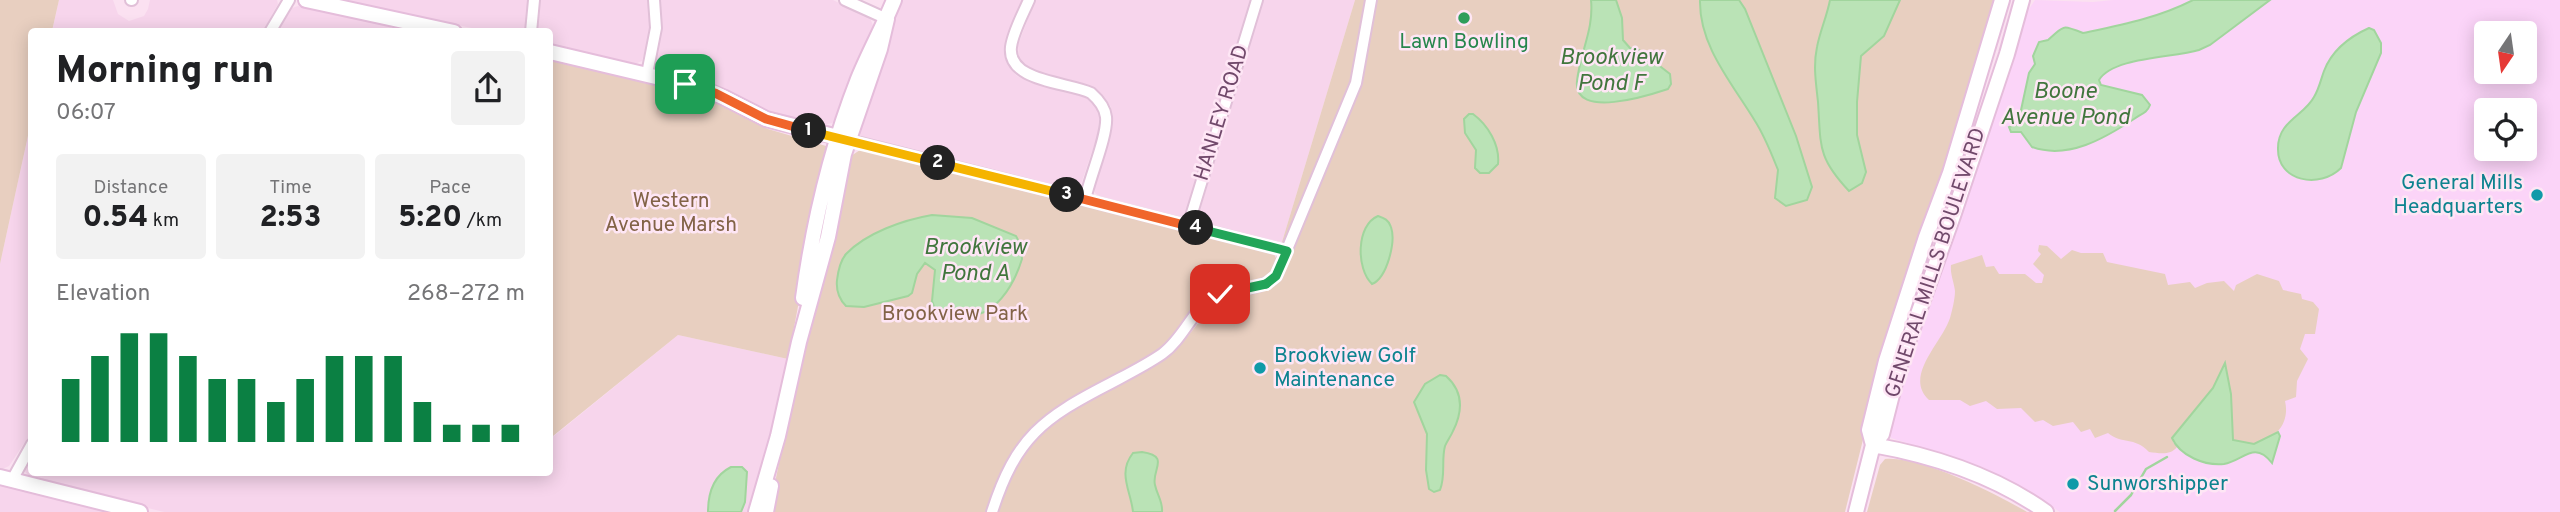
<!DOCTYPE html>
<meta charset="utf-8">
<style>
:root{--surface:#fff;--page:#f2f2f2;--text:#202124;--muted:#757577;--accent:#0b8043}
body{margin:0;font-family:Overpass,sans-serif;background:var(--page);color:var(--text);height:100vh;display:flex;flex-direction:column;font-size:26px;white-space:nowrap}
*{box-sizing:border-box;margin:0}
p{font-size:23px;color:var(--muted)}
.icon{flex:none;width:38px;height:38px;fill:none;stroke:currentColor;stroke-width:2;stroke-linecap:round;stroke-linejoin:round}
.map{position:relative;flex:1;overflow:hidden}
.details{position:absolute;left:28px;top:28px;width:525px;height:448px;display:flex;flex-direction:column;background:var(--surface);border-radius:7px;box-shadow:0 4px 18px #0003}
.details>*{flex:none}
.needle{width:46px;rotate:193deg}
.buttons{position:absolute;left:2474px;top:21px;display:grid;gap:14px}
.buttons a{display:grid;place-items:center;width:63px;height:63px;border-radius:7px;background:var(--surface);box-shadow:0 4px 18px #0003;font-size:35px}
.pin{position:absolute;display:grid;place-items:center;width:60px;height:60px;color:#fff;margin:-30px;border-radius:14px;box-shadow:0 4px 10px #0006}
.km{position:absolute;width:35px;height:35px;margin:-18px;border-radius:50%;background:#222;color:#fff;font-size:19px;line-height:35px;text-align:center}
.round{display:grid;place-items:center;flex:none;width:74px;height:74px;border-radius:7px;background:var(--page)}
.summary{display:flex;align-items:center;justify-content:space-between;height:119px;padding:0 28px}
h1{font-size:38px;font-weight:800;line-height:52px}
.metrics{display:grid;grid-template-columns:repeat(3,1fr);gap:10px;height:119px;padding:7px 28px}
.metrics div{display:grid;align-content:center;border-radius:7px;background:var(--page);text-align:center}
.metrics b{font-size:30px;font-weight:800}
.metrics small{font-size:19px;font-weight:400}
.metrics p{font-size:19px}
.chart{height:196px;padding:14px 28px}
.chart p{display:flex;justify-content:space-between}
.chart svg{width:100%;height:126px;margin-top:7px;stroke:var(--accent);stroke-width:6}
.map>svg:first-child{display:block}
.residential{fill:#f7d5ec}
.commercial{fill:#fbd4f8;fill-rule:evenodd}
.green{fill:#e8cfc0}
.water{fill:#bae3b6;stroke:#a1d59d;stroke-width:2}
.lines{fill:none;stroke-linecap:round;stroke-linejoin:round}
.stream{stroke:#a1d59d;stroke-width:2.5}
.street-casing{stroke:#e1c0d8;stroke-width:14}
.secondary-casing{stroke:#e5bddb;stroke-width:18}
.street{stroke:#fff;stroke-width:10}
.secondary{stroke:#fff;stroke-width:14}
.split-1-casing{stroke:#fff;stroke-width:14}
.split-2-casing{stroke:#fff;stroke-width:14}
.split-3-casing{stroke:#fff;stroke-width:14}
.split-4-casing{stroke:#fff;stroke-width:14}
.split-5-casing{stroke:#fff;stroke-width:14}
.split-6-casing{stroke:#fff;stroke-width:14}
.split-1{stroke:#f0652b;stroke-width:9}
.split-2{stroke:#f5b400;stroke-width:9}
.split-3{stroke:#f5b400;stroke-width:9}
.split-4{stroke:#f0652b;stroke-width:9}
.split-5{stroke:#22a559;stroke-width:9}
.split-6{stroke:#22a559;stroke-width:9}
.leisure-dot{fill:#2e9e5b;stroke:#fee6f5;stroke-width:2.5}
.culture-dot{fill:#0f9aa8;stroke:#fee6f5;stroke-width:2.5}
.labels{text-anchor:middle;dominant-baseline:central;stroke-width:5;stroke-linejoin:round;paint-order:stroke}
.leisure-label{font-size:21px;fill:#27864d;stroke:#fee6f5}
.street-label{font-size:21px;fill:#71496b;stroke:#fee6f5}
.culture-label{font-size:21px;fill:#0d838f;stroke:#fee6f5;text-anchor:start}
.park-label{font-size:21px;fill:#826347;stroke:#fee6f5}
.water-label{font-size:23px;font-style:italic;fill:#41763d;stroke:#fee6f5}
</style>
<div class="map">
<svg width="2560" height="512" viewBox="0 0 2560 512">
<rect width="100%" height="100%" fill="#fbe1f1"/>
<path class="residential" d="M59,0h54l5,14 11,7 15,-5 4,-7 2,-9h127l1,4 -15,27 -211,1z
M338,0h190v12l-3,19h-39z
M540,0h108l2,33 -8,28 -10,4 -82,-19v-14h-13z
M660,0h173l37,18 4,10 -38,94 -12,3 -60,-15 -49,-24 -55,-15 -5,-7 7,-40z
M900,0h123l-18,46 5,22 7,8 12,6 60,16 11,13 -2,23 -18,53 -10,4 -209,-55 -3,-5 5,-20z
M1035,0h216l-65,211 -4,5 -6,1 -73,-18 -8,-6 -1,-7 18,-61 -1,-18 -8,-12 -12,-9 -60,-16 -12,-10 -1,-15z
M1262,0h93l-73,242 -78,-18 -6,-7z
M298,6l93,20 -1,5h-113l15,-23z
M31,122v311l-22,33 -9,4v-206z
M678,335l110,24 -36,153h-588l-133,-33 -7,-9 7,-15 1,17h518v-41l4,5z
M0,484l115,28h-115z"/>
<path class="commercial" d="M2035,0l58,2 20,-2h447v512h-500l-36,-24 -44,-22 -89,-28 -2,-8 25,-88 64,-176 8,-34 43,-123zM2487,33h38v39h-38zM2487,110h38v39h-38z"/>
<path class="green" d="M0,0h59l-7,31 -20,1 -1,90 -31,142z
M1355,0h639l-45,152 -57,171 -47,189h-848l19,-48 25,-31 22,-17 101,-57 19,-17 33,-41 55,-13 12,-14 12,-28 -13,-4z
M550,57l131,31 39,16 48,25 58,17 2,3 -40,210 -110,-24 -125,101 -3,-5z
M860,150l409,102 5,2 3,6 -4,13 -14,9 -38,7 -60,60 -97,54 -30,23 -24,29 -9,16 -14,41h-218l32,-156 50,-200z
M2039,245l8,1 14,13 11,-9 9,3h22l4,9 58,12 3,11 22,-3 5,6 12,-5 17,-2 10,10 2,-6 21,-11 22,7 4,9 18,4 1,5 11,3 6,7 -4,25h-10l-5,15 8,10 -11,22 -1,16 -11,4c5,21 -8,38 -29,42 -6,1 -17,-1 -23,-2l-2,-47 -6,-30 -12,24 -40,54 4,5c-7,9 -18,6 -28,5 -15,-16 -27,-7 -41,-19l-13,5 -5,-9 -9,3 -8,-10 -20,4 -10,-6 -8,2 -14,-14 -24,1 -11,-8 -16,5 -10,-6h-31c-26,-24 13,-57 21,-82 2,-7 5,-19 5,-27 -1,-9 -5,-17 -4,-26l31,-10 4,12 8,-1 5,8h26l11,9h6l2,-8 -11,-11 8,-10 -3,-3z
M1885,459c34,-4 112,35 142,53h-160l13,-47z"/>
<path class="water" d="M1591,0h25l6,18 1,22 7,8 9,2 31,24 1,10 -3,5c-18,6 -95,31 -91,-8 3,-29 17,-51 14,-81z
M1700,0h39l6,9 51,127 16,51 -5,13 -21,6 -11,-8 3,-28 -2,-5c-6,-15 -12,-30 -21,-44 -23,-38 -56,-75 -55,-121z
M1830,0h70l-16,36 -23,20 -4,46v33l9,37 -4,11 -13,8c-32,-34 -28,-45 -31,-89 -2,-19 -5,-36 -1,-55 3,-16 10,-31 13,-47z
M2193,0h77l-60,45 -11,5c-27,8 -86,7 -100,30l2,5 41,10 8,10c-3,8 -9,9 -16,14 -29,19 -66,41 -102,28l-11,-15h-10l-2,-5 9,-3 11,-51 6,-9 -2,-8 6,-14 9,-2c17,-14 12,-16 35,-7 38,-8 75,-15 110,-33z
M2369,28l5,2 7,13v10l-25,59 -15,56c-21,21 -64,14 -63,-20 0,-27 26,-32 36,-51 5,-8 7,-18 10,-26 8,-21 25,-34 45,-43z
M1469,114h4c15,11 27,31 25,50l-9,9h-9l-5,-5 1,-18 -11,-17 -1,-14z
M932,215l40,3 44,18c4,6 5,16 6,23 -8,26 -27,60 -60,57 -9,-2 -18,-5 -27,-7l-3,-8 3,-31 -10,-7 -8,11 -5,19 -4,3 -44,11 -18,-1c-7,-7 -10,-16 -9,-26 1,-8 3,-19 9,-26 20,-21 57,-34 86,-39z
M1378,216c6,2 11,4 13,11 5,15 -4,51 -19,57 -16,-15 -16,-59 6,-68z
M2225,363l6,31 2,46 21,4 24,-12 2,4 -8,27c-18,-23 -29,-2 -48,1 -19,2 -44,-8 -52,-26l41,-50z
M1440,375l6,1c18,16 17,35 7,55 -2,5 -6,10 -8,15 -4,15 1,29 -5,44l-6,2 -5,-3 -3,-19 1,-36 -13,-32 11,-18z
M1142,452c29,4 9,18 13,33 2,10 8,16 7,27h-29c-2,-21 -16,-39 0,-59z
M731,467h11l5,5 -2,30 -4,10h-33c0,-19 5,-36 23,-45z"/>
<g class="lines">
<path class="stream" d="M2115,511l16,-16 15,-26 21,-12"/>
<defs>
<path id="street" d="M131,0h1
M845,0l42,19
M1029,0c-6,14 -16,32 -18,47 -4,35 57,35 80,46 8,7 14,14 15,24 2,18 -17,62 -21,83
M270,32l19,-32
M531,32l3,-32
M647,74l9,-46 -2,-28
M849,140l438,111
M1188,226l69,-226
M12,480l20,-36
M992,512c24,-75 51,-94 119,-129 17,-9 35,-18 51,-29 21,-15 31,-44 49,-56 20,-14 47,-4 65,-22l80,-193 15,-83"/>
<path id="secondary" d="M306,0l148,32
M550,52l148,35 25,10 43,22 80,20
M803,298c10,-74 28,-150 55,-219 11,-27 25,-52 36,-79
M1873,445l9,-11 17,-67 54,-151 54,-162 15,-54
M1873,445c62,11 121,30 173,67
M0,477l140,35
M756,512l22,-76 21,-94 29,-105 16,-83 36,-105 7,-30
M766,512l5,-26
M1856,512l17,-67 -4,-15 17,-69 40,-124 24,-64 52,-173"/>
</defs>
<use href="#street" class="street-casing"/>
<use href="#secondary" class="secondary-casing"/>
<use href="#street" class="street"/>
<use href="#secondary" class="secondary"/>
</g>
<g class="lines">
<defs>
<path id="split-1" d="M685,84l30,9 51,26 43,12"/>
<path id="split-2" d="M809,131l129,32"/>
<path id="split-3" d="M938,163l129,32"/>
<path id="split-4" d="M1067,195l129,33"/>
<path id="split-5" d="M1196,228l91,23 -11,25 -10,8"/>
<path id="split-6" d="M1220,294l46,-10"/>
</defs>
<use href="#split-1" class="split-1-casing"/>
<use href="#split-2" class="split-2-casing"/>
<use href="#split-3" class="split-3-casing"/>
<use href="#split-4" class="split-4-casing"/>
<use href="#split-5" class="split-5-casing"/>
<use href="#split-6" class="split-6-casing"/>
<use href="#split-1" class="split-1"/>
<use href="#split-2" class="split-2"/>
<use href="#split-3" class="split-3"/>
<use href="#split-4" class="split-4"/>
<use href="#split-5" class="split-5"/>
<use href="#split-6" class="split-6"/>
</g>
<circle class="leisure-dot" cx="1464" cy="18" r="7"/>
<g class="culture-dot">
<circle cx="2537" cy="195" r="7"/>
<circle cx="1260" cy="368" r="7"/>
<circle cx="2073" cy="484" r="7"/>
</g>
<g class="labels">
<g class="leisure-label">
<text x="1464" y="42">Lawn Bowling</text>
</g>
<g class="street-label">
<text transform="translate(1222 113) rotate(-73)">HANLEY ROAD</text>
<text transform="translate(1936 263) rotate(-72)">GENERAL MILLS BOULEVARD</text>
</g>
<g class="culture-label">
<text x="2523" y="183" text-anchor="end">General Mills<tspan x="2523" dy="24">Headquarters</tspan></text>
<text x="1274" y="356">Brookview Golf<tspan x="1274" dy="24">Maintenance</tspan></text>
<text x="2087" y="484">Sunworshipper</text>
</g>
<g class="park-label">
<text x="671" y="201">Western<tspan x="671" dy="24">Avenue Marsh</tspan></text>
<text x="955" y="314">Brookview Park</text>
</g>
<g class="water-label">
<text x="1611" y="58">Brookview<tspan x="1611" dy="26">Pond F</tspan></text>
<text x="2065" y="92">Boone<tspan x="2065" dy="26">Avenue Pond</tspan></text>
<text x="975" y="248">Brookview<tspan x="975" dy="26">Pond A</tspan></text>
</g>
</g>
</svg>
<div class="buttons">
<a><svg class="needle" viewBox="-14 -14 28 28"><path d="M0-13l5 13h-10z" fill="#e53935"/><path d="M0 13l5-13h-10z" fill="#757577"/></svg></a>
<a><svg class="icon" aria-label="locate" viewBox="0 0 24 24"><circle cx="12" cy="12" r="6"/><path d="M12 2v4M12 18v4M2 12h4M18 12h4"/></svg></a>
</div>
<div class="pin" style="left:685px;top:84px;background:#1e9e55"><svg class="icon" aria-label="arrive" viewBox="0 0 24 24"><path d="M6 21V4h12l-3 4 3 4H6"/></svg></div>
<div class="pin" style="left:1220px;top:294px;background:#d93025"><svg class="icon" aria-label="check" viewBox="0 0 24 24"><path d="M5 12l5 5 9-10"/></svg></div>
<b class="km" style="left:809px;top:131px">1</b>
<b class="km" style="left:938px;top:163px">2</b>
<b class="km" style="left:1067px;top:195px">3</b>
<b class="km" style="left:1196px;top:228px">4</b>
<section class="details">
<div class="summary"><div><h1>Morning run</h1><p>06:07</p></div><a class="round"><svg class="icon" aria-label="share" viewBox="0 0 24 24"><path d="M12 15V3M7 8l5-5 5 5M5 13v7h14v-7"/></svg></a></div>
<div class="metrics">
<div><p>Distance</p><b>0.54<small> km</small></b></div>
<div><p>Time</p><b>2:53</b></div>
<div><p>Pace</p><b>5:20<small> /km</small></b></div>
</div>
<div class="chart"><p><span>Elevation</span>268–272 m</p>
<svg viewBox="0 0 160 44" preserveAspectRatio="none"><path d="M5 44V22M15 44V14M25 44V6M35 44V6M45 44V14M55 44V22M65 44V22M75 44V30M85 44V22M95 44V14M105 44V14M115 44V14M125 44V30M135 44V38M145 44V38M155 44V38"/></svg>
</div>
</section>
</div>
